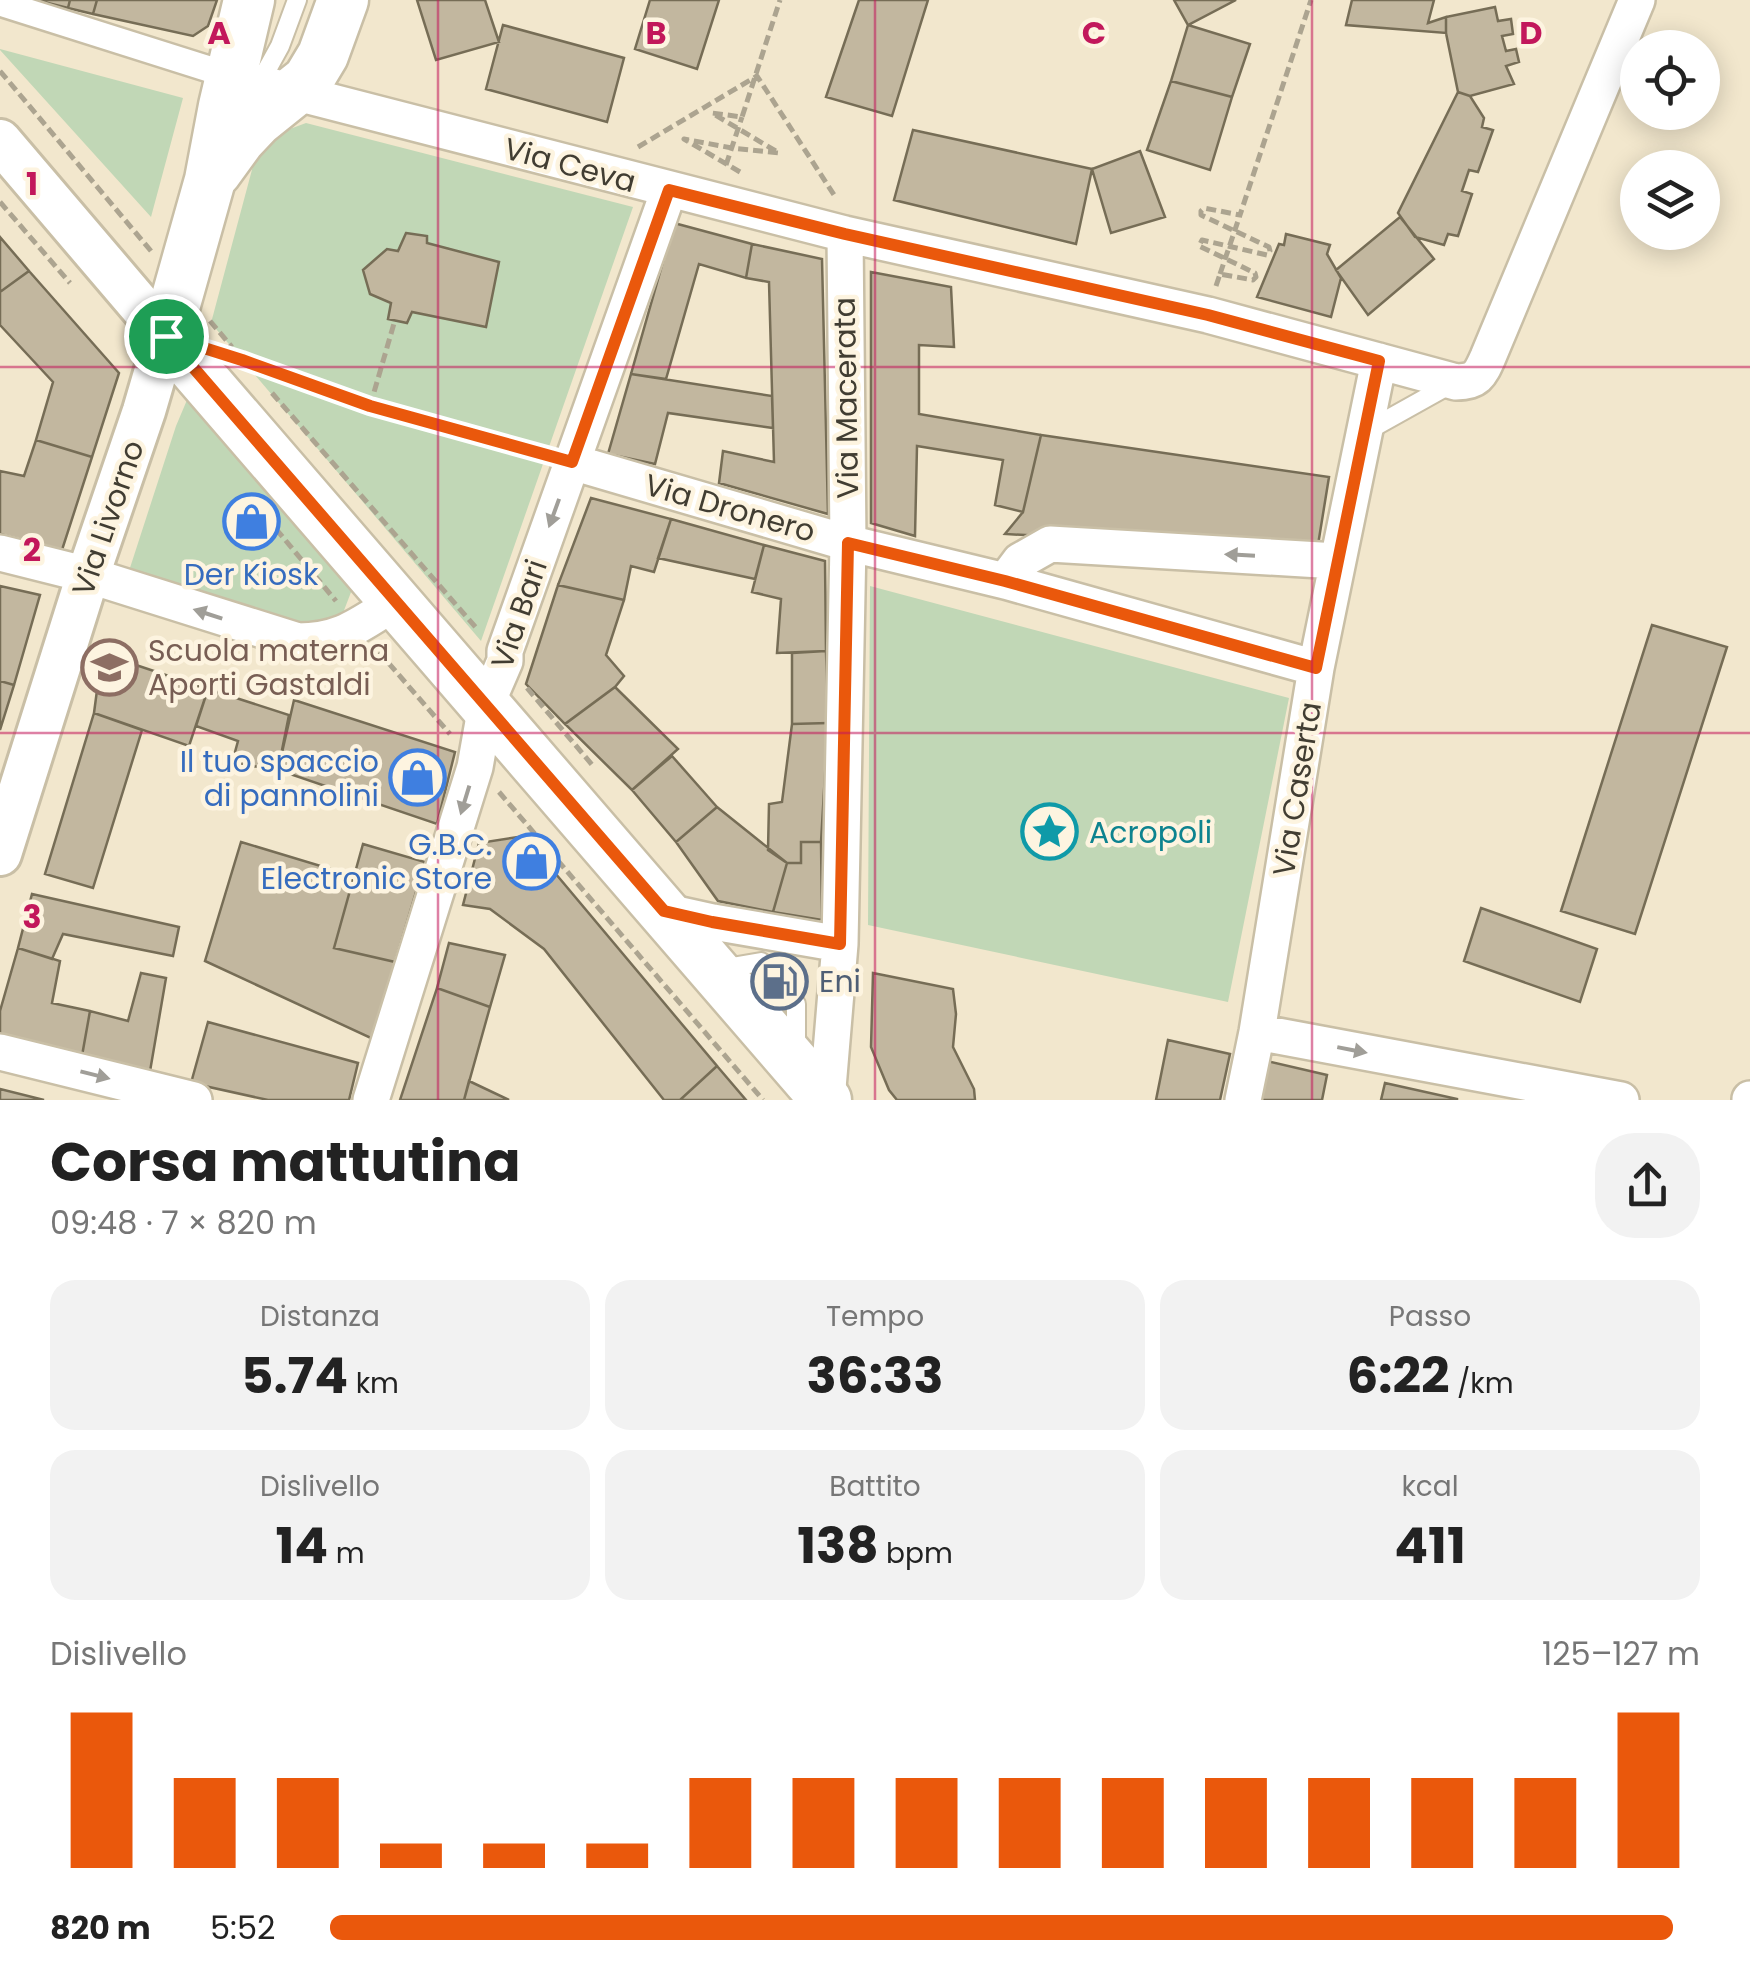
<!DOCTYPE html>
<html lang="it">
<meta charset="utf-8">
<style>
:root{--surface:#fff;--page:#f2f2f2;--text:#222;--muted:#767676;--accent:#ea580c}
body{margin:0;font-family:Poppins,sans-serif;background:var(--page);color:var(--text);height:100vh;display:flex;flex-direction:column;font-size:38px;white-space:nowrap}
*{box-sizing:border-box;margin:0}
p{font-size:32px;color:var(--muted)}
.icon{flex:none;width:55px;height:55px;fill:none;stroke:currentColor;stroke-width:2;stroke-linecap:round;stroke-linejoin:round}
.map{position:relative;height:1100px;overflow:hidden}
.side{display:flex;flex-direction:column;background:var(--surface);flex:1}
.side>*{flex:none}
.controls{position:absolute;left:1620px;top:30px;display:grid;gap:20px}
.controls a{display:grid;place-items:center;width:100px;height:100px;border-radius:50%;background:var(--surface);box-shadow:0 5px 25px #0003;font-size:50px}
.pin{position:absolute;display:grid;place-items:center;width:85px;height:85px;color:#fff;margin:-42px;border:5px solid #fff;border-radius:50%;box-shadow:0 2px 10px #0007}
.round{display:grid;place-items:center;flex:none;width:105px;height:105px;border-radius:40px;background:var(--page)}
.headline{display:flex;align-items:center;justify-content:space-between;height:170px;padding:0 50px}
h1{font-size:55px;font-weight:700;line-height:75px}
.metrics{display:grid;grid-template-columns:repeat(3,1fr);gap:15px;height:170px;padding:10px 50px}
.metrics div{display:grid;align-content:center;border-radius:25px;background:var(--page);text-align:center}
.metrics b{font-size:50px;font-weight:700}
.metrics small{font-size:28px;font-weight:400}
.metrics p{font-size:28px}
.chart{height:280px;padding:20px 50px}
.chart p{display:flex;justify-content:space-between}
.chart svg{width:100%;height:180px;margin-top:10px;stroke:var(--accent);stroke-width:6}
ul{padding:0 50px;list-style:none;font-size:32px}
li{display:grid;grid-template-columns:160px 120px 1fr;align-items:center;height:75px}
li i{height:25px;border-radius:12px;background:var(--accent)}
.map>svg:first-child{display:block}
.green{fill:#c1d7b6}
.building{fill:#c2b79f;stroke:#766d56;stroke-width:2.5}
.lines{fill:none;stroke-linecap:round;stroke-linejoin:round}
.service-casing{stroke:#c9bfa6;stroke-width:22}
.pedestrian-casing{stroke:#c9bfa6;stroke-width:30}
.minor-casing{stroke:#c9bfa6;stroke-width:40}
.tertiary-casing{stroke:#c9bfa6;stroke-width:48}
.secondary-casing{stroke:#c9bfa6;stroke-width:55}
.path{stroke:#aca490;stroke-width:5;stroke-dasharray:10 5;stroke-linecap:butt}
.service{stroke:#fff;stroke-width:18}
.pedestrian{stroke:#fff;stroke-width:25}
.minor{stroke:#fff;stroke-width:35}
.tertiary{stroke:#fff;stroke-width:42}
.secondary{stroke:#fff;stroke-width:50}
.oneway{fill:#a09e98}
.route-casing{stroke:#fff;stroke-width:20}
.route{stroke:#ea580c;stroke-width:12}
.grid{fill:none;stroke:#c2185b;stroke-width:2.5;stroke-opacity:0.55}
.labels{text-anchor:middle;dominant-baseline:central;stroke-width:9;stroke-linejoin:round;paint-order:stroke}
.street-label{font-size:30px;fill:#413d32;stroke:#fdf4e0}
.shop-label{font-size:30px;fill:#366cbe;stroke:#fdf4e0;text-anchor:end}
.education-label{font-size:30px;fill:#785e54;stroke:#fdf4e0;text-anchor:start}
.culture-label{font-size:30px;fill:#0d838f;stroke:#fdf4e0;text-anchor:start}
.service-label{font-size:30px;fill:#4e5e75;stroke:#fdf4e0;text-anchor:start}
.grid-label{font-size:32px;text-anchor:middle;font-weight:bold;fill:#c2185b;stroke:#fdf4e0;stroke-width:9;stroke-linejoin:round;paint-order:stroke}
</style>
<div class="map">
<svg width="1750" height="1100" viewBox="0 0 1750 1100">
<rect width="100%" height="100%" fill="#f2e7cd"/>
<path class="green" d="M0,49l183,49 -32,119 -151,-167z
M306,123l327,84 -152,434 -270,-318 46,-172 22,-18z
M187,400l158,172 8,15 -10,26 -36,18 -179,-57 48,-148z
M870,586l419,112 -61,304 -360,-77z"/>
<path class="building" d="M36,0h34l-2,8z
M70,0h27l-4,14 -25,-6z
M97,0h120l-9,26 -15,10 -100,-22z
M417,0h68l14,42 -63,18z
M650,0h69l-22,69 -62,-20z
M859,0h69l-36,116 -66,-19z
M1174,0h62l-48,25z
M1352,0h82l-6,23 18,-6v16l-100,-8z
M1495,7l3,14 13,-2 2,15 -11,2 4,15 10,-2 3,13 -13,4 8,18 -44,12 -12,-4 -12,-59v-16z
M503,25l121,33 -17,64 -121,-33z
M1188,25l62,19 -18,53 -61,-16z
M1171,81l61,16 -22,73 -63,-20z
M1458,92l12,4 14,22 -2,9 11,3 -15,42 -9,-2 -7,21 10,3 -14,42 -10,-2 -4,11 -29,-8 -17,-24z
M913,130l179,39 -16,75 -182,-44z
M1140,151l25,66 -54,16 -19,-64z
M1400,217l34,42 -66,56 -32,-45z
M674,223l78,21 -6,34 -47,-14 -33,115 -35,-5z
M406,233l21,3v7l72,19 -13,65 -74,-15 -5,11 -19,-4 3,-16 -21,-9 -7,-24 24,-21 11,2z
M1286,234l44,11 -3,9 14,24 -10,39 -74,-20 22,-53 5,1z
M0,237l29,34 -29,21z
M752,244l70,15 6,255 -109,-31 4,-32 51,11 -5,-180 -23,-4z
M29,271l90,102 -27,84 -56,-17 17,-58 -53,-57v-33z
M871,272l80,15 3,60 -35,-2v69l122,21 -18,77 -28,-7 8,-45 -86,-14 -2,90 -44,-13z
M631,374l141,22 1,32 -105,-15 -13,51 -47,-10z
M1041,435l288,42 -12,74 -312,-17 18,-22z
M36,440l56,17 -30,93 -62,-16v-63l24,5z
M591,498l80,21 -17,53 -23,-6 -7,34 -66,-15z
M671,519l93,26 -9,34 -97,-21z
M764,545l61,16 1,90 -49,2 4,-54 -29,-7z
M558,585l66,15 -18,55 18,21 -9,11 -50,37 -39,-40z
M0,586l40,9 -26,90 -14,-4z
M1652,625l75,22 -92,287 -74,-23z
M826,651l2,72 -36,1v-71z
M115,658l93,31 -19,57 -95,-33 7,-53z
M0,681l14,4 -14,45z
M615,687l63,62 -46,41 -67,-66z
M208,689l81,26 -11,55 -46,-7 6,-22 -42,-15z
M294,700l161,52 -18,72 -159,-54z
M94,713l48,17 -49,158 -48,-14z
M828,723l-7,119h-20v21h-14l-19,-13 1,-46 13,-2 10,-78z
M672,756l45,51 -41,35 -44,-52z
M717,807l70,56 -14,49 -55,-11 -42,-59z
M524,836l193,230 -37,34h-16l-120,-151 -54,-40 -27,-4 16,-62z
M241,842l113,34 -20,72 61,14 -22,77 -168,-78z
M801,842h20l1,78 -49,-8 14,-49h14z
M363,844l62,18 -30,100 -61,-14z
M32,894l147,33 -6,29 -110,-22 -11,25 -34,-11z
M1481,908l116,41 -17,53 -116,-41z
M449,943l56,12 -15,52 -53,-19z
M18,948l42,13 -8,42 38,8 -10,56 -80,-22v-34z
M141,973l25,5 -18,105 -68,-16 10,-56 38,10z
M873,973l80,16 3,25 -3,33 21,42 1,11h-78l-8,-10 -18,-43z
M437,988l53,19 -26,93h-64z
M208,1022l150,41 -9,37h-81l-77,-17z
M1168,1040l62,14 -10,46h-64z
M1267,1061l60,14 -5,25h-61z
M717,1066l29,34h-66z
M469,1081l40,19h-45z
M1385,1083l72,16v1h-76z
M0,1089l44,11h-44z"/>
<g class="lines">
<defs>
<path id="service" d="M258,86l22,-40 17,-46
M1365,432l86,-48
M720,969l41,-7 35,42v43"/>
<path id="pedestrian" d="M0,3l231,73"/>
<path id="minor" d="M231,76l614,158 363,81 248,67c21,0 24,-7 32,-25l149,-357
M572,462l276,81 157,38 311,87
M0,553l88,22 210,66c44,0 62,-17 98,-39
M1005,581l15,-20 30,-17 287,17
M663,911l50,11 127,22
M1257,1032l364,68
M0,1052l194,48
M371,1100l104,-333 11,-62 19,-44v-10l164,-461
M827,1100l13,-156 8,-401 -3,-309
M1243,1100l14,-68 59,-364 63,-307
M1750,1100v-1"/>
<path id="tertiary" d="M0,141l166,195 -22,75 -56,164 -88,279"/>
<path id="secondary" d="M249,0l-25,106 -14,74 -44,156 660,764
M216,172l24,-33 17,-18 51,-41 15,-25 20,-55"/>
</defs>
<use href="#service" class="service-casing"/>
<use href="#pedestrian" class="pedestrian-casing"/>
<use href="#minor" class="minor-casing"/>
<use href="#tertiary" class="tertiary-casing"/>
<use href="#secondary" class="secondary-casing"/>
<path class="path" d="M0,71l151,180
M638,147l119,-71 79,122
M726,165l16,-48
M740,172l-56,-33 48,9 47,5 -67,-40 30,4 38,-117
M0,202l70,81
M1220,274l20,-59
M1216,286l4,-12 33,6 3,-3 -1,-4 -56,-27 3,-6 65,15 3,-4 -1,-4 -68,-32v-4l3,-3 36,7 71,-215
M210,321l22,26
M236,358l134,48 170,48
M272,393l206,237
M370,406l25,-86
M276,529l60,72
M379,652l71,82
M527,688l67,79
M499,792l264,308"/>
<use href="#service" class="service"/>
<use href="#pedestrian" class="pedestrian"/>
<use href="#minor" class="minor"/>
<use href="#tertiary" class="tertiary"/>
<use href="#secondary" class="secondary"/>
</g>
<defs><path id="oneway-solid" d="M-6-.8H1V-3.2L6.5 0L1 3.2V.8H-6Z" transform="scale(2.5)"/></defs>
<g class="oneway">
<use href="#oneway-solid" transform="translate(554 513) rotate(110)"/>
<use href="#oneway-solid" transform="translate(1240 555) rotate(-177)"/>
<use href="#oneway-solid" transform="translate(208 614) rotate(-162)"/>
<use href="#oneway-solid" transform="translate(465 800) rotate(107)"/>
<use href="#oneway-solid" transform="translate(1352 1050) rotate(11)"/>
<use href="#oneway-solid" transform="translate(95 1075) rotate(14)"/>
</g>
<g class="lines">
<defs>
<path id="route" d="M669,190l176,44 363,81 171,46 -63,307 -311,-87 -157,-38 -8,401 -128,-22 -48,-11 -498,-575 76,24 128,46 202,56z"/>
</defs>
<use href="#route" class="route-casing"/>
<use href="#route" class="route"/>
</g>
<path class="grid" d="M438,0v1100M875,0v1100M1312,0v1100M0,367h1750M0,733h1750"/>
<defs>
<symbol id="shop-ring" viewBox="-11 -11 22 22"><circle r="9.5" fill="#fdf4e0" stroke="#3f7fe0" stroke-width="1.5"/><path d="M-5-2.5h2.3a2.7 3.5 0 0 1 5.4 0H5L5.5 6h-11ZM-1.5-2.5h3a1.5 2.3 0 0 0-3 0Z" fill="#3f7fe0"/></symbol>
<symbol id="school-ring" viewBox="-11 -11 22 22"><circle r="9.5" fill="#fdf4e0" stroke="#8d6e63" stroke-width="1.5"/><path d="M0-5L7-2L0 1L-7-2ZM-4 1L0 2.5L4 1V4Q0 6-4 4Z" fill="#8d6e63"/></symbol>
<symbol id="sight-ring" viewBox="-11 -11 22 22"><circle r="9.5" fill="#fdf4e0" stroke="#0f9aa8" stroke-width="1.5"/><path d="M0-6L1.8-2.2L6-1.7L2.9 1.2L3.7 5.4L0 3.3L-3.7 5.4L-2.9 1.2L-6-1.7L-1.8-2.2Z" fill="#0f9aa8"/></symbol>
<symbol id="fuel-ring" viewBox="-11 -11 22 22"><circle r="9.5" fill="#fdf4e0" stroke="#5c6f8a" stroke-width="1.5"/><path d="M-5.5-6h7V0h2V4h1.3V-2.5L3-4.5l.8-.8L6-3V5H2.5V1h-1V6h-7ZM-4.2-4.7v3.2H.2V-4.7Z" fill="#5c6f8a"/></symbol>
</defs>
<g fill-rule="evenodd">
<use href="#shop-ring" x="220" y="490" width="63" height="63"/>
<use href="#school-ring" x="78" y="636" width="63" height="63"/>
<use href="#shop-ring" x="386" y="746" width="63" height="63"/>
<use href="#sight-ring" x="1018" y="800" width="63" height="63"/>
<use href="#shop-ring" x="500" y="830" width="63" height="63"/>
<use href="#fuel-ring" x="748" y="950" width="63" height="63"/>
</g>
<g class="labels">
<g class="street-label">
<text transform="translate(570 165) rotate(15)">Via Ceva</text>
<text transform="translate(846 398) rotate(-91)">Via Macerata</text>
<text transform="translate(730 508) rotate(16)">Via Dronero</text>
<text transform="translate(108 518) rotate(-71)">Via Livorno</text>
<text transform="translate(519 614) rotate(-71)">Via Bari</text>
<text transform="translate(1297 789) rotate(-81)">Via Caserta</text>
</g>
<g class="shop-label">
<text x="251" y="574" text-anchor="middle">Der Kiosk</text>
<text x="379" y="761">Il tuo spaccio<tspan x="379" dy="34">di pannolini</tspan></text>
<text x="492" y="844">G.B.C.<tspan x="492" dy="34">Electronic Store</tspan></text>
</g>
<g class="education-label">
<text x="148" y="650">Scuola materna<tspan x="148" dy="34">Aporti Gastaldi</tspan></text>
</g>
<g class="culture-label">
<text x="1089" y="832">Acropoli</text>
</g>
<g class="service-label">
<text x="819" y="981">Eni</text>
</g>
</g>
<g class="grid-label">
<text x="219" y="44">A</text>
<text x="656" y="44">B</text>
<text x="1094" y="44">C</text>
<text x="1531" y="44">D</text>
<text x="32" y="195">1</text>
<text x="32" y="561">2</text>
<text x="32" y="928">3</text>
</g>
</svg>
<div class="controls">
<a><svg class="icon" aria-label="locate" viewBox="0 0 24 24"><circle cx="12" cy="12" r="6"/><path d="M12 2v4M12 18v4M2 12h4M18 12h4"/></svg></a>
<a><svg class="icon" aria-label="layers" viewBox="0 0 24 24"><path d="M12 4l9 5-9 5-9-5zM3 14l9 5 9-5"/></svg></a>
</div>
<div class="pin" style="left:166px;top:336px;background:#1e9e55"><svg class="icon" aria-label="arrive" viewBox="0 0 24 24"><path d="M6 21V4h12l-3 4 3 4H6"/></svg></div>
</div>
<section class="side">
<div class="headline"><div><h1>Corsa mattutina</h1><p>09:48 · 7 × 820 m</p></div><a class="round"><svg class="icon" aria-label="share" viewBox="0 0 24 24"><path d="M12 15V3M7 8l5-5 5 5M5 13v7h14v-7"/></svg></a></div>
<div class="metrics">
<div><p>Distanza</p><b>5.74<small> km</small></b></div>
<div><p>Tempo</p><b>36:33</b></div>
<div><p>Passo</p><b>6:22<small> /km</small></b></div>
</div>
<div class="metrics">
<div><p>Dislivello</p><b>14<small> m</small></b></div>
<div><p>Battito</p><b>138<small> bpm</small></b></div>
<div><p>kcal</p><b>411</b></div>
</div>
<div class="chart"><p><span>Dislivello</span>125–127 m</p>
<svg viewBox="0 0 160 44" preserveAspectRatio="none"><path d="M5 44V6M15 44V22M25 44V22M35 44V38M45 44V38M55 44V38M65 44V22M75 44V22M85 44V22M95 44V22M105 44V22M115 44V22M125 44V22M135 44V22M145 44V22M155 44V6"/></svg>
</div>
<ul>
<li><b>820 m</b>5:52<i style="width:98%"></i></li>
</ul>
</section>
